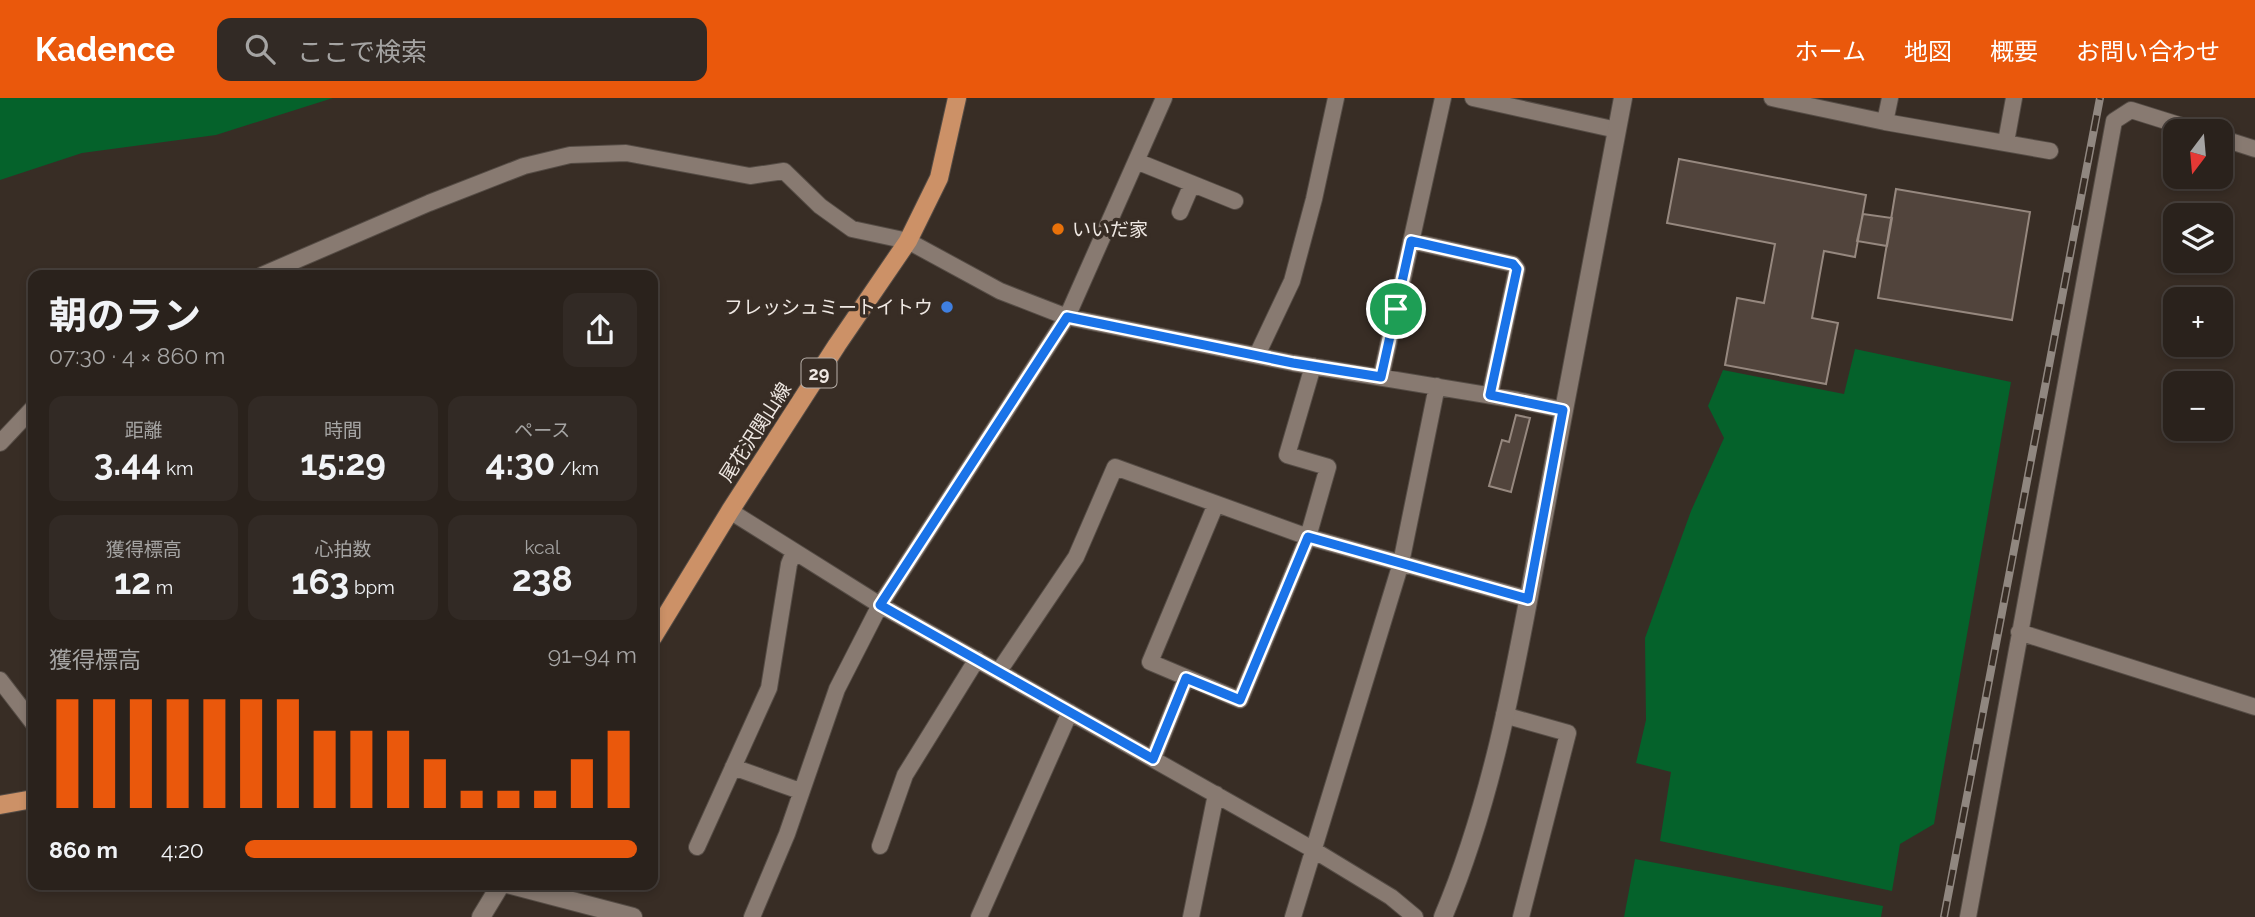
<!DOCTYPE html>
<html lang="ja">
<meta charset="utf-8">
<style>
:root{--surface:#2a221c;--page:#322a25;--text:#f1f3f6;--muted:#a5a4a3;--line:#463f3b;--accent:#ea580c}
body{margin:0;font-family:Raleway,"Noto Sans JP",sans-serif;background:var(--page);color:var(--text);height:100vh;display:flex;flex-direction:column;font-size:26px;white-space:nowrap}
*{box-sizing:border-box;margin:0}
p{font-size:23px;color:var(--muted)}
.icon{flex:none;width:38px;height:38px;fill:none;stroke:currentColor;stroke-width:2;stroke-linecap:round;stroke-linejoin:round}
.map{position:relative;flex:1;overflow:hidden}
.details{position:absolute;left:28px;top:172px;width:630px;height:620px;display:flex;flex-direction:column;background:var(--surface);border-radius:14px;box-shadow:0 4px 10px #0003,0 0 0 2px var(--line)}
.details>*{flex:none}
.needle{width:46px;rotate:196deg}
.fabs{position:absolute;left:2163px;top:21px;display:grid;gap:14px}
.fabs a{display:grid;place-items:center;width:70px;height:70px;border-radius:14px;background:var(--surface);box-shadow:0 4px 10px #0003,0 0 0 2px var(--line);font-size:35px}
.pin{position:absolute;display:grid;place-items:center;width:60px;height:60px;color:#fff;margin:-30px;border:4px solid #fff;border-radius:50%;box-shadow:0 2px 7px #0007}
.round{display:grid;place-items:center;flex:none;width:74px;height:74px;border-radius:14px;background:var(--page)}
.headline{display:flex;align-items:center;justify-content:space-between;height:119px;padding:0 21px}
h1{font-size:38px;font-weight:700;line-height:52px}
.figures{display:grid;grid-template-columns:repeat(3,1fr);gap:10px;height:119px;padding:7px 21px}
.figures div{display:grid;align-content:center;border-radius:14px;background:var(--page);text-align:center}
.figures b{font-size:35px;font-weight:700}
.figures small{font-size:19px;font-weight:400}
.figures p{font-size:19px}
.chart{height:196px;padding:14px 21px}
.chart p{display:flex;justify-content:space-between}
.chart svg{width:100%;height:126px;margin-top:7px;stroke:var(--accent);stroke-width:6}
ul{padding:0 21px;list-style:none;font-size:23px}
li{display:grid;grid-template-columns:112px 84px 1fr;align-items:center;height:52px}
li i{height:18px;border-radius:9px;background:var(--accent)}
header{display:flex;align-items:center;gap:42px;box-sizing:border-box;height:98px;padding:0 35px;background:var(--accent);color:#fff}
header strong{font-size:33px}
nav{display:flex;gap:38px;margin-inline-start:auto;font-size:24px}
.search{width:490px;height:63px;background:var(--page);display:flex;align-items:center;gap:18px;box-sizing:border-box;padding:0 24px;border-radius:14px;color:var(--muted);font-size:26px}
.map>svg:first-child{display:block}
.green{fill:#05622b}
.building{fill:#51443c;stroke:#96887f;stroke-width:2}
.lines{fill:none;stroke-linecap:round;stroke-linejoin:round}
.street-casing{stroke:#554c45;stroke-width:18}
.secondary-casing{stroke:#554c45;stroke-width:20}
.primary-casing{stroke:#554c45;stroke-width:20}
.street{stroke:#887a71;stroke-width:16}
.secondary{stroke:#887a71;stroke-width:18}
.primary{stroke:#cc9167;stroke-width:18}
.rail-casing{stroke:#908780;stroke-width:8}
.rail{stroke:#382d25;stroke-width:5;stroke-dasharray:16;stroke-linecap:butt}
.route-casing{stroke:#fff;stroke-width:14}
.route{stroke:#1a73e8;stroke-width:9}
.food-dot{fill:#e8710a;stroke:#382d25;stroke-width:2.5}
.shop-dot{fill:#3f7fe0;stroke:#382d25;stroke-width:2.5}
.labels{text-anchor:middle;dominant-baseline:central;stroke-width:7;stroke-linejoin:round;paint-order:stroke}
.shield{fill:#382d25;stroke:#b8b0aa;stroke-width:2}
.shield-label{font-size:18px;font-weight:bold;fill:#efe8e3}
.poi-label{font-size:19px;fill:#efe8e3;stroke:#382d25;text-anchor:start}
.street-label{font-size:19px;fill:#efe8e3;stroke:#382d25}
</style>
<header>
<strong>Kadence</strong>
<div class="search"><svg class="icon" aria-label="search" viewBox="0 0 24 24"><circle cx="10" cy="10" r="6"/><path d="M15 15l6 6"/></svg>ここで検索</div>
<nav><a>ホーム</a><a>地図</a><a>概要</a><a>お問い合わせ</a></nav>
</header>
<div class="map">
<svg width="2255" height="819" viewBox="0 0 2255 819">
<rect width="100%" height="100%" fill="#382d25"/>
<path class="green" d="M0,0h333l-117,37 -134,18 -82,27z
M1855,251l156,33 -77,442 -34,20 -8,47 -232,-50 11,-69 -35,-9 10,-43 -1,-82 46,-127 33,-73 -16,-32 15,-36 121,24z
M1635,761l248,47 -2,11h-257z"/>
<path class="building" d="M1679,61l187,36 -11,62 -31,-6 -12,67 26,5 -12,61 -101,-19 12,-67 27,5 11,-59 -108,-21z
M1896,91l134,23 -18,108 -134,-22z
M1863,116l29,4 -5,28 -30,-5z
M1516,317l14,3 -19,74 -22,-6 13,-46 7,2z"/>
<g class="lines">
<defs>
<path id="street" d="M1473,0l144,32
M1772,0l113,24 5,-24
M1885,24l165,29
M2221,40l34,11
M2006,44l8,-44
M1136,63l99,40
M1180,114l12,-28
M1411,143l102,23 4,5 -27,126
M262,177l167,-72 95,-37 46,-11 56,-2 124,23 34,-5 36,35 32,23 56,12 92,50 67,26 226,46 224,37 46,10
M1257,257l35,-74 22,-82 22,-101
M1381,279l62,-279
M0,345l33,-35
M1216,406l-66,158 90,38 68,-163 20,-70 -41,-12 26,-89
M730,413l150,94 432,244 79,48 24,20
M2019,534l236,75
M999,573l77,-114 39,-90 193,70 220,62
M0,582l33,43
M1504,617l64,18 -47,184
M1153,661l33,-81
M733,669l67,24
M880,748l25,-71 72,-116
M697,749l72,-159 20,-124 5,-12
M752,819l35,-83 50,-145 43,-84 187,-288 97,-219
M979,819l91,-205
M1191,819l25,-123
M1293,819l108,-354 36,-177
M1968,819l146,-796 17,-11 67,21"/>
<path id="secondary" d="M507,786l126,33
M481,819l20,-33
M1443,819c53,-125 75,-263 100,-396 26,-141 54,-282 80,-423"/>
<path id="primary" d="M653,539l77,-126 107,-166 71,-104 31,-63 18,-80
M0,707l33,-6"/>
</defs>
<use href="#street" class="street-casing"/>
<use href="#secondary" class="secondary-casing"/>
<use href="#primary" class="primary-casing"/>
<use href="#street" class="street"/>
<use href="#secondary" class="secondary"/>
<use href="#primary" class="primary"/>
<defs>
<path id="rail" d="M1944,819l156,-819"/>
</defs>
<use href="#rail" class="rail-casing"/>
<use href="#rail" class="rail"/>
</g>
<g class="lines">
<defs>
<path id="route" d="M1411,143l102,23 4,5 -27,126 73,15 -35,189 -220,-62 -68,163 -54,-22 -33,81 -273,-154 187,-288 226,46 88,14z"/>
</defs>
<use href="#route" class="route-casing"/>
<use href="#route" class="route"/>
</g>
<circle class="food-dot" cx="1058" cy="131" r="7"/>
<circle class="shop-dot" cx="947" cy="209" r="7"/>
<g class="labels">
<rect class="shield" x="801.5" y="260.5" width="35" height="29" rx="5"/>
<g class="shield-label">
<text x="819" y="275">29</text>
</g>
<g class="poi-label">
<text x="1072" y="131">いいだ家</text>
<text x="933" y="209" text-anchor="end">フレッシュミートイトウ</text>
</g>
<g class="street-label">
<text transform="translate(755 334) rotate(-57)">尾花沢関山線</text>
</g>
</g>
</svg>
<div class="fabs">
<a><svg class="needle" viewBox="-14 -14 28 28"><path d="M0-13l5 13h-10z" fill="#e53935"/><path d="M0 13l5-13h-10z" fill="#a5a4a3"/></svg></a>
<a><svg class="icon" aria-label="layers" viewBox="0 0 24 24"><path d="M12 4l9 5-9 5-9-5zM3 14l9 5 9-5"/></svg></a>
<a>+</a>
<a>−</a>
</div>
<div class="pin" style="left:1396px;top:211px;background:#1e9e55"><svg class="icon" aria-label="arrive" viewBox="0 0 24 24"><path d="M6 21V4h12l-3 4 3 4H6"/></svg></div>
<section class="details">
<div class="headline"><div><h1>朝のラン</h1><p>07:30 · 4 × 860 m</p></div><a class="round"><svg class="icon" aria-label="share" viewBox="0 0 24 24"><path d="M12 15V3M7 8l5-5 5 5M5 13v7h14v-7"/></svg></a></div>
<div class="figures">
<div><p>距離</p><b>3.44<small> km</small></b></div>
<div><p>時間</p><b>15:29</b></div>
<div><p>ペース</p><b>4:30<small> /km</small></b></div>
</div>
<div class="figures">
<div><p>獲得標高</p><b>12<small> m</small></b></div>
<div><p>心拍数</p><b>163<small> bpm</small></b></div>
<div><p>kcal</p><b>238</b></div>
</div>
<div class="chart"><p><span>獲得標高</span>91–94 m</p>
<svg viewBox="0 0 160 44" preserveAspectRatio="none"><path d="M5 44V6M15 44V6M25 44V6M35 44V6M45 44V6M55 44V6M65 44V6M75 44V17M85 44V17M95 44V17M105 44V27M115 44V38M125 44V38M135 44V38M145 44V27M155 44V17"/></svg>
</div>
<ul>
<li><b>860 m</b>4:20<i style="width:100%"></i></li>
</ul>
</section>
</div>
